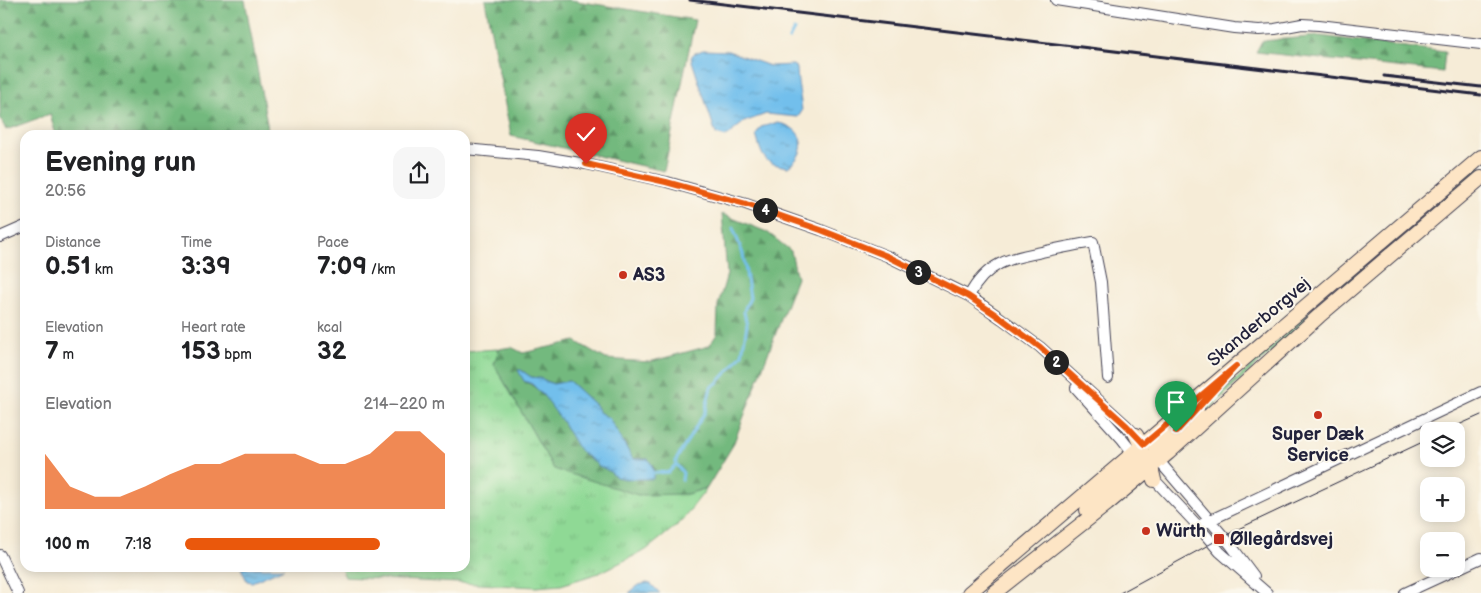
<!DOCTYPE html>
<meta charset="utf-8">
<style>
:root{--surface:#fff;--page:#f6f6f6;--text:#202124;--muted:#757577;--accent:#ea580c}
body{margin:0;font-family:"Balsamiq Sans",sans-serif;background:var(--page);color:var(--text);height:100vh;display:flex;flex-direction:column;font-size:19px;white-space:nowrap}
*{box-sizing:border-box;margin:0}
p{font-size:16px;color:var(--muted)}
.icon{flex:none;width:28px;height:28px;fill:none;stroke:currentColor;stroke-width:2;stroke-linecap:round;stroke-linejoin:round}
.map{position:relative;flex:1;overflow:hidden}
.details{position:absolute;left:20px;top:130px;width:450px;height:442px;display:flex;flex-direction:column;background:var(--surface);border-radius:15px;box-shadow:0 2px 12px #0003}
.details>*{flex:none}
.buttons{position:absolute;left:1420px;top:422px;display:grid;gap:10px}
.buttons a{display:grid;place-items:center;width:45px;height:45px;border-radius:10px;background:var(--surface);box-shadow:0 2px 12px #0003;font-size:25px}
.pin{position:absolute;display:grid;place-items:center;width:42px;height:42px;color:#fff;margin:-51px -21px;border-radius:50% 50% 50% 0;rotate:-45deg;box-shadow:0 0 5px #0007}
.pin .icon{rotate:45deg}
.km{position:absolute;width:25px;height:25px;margin:-12px;border-radius:50%;background:#222;color:#fff;font-size:14px;line-height:25px;text-align:center}
.round{display:grid;place-items:center;flex:none;width:52px;height:52px;border-radius:15px;background:var(--page)}
.head{display:flex;align-items:center;justify-content:space-between;height:85px;padding:0 25px}
h1{font-size:28px;font-weight:800;line-height:38px}
.stats{display:grid;grid-template-columns:repeat(3,1fr);gap:8px;height:85px;padding:5px 25px}
.stats div{display:grid;align-content:center}
.stats b{font-size:25px;font-weight:800}
.stats small{font-size:14px;font-weight:400}
.stats p{font-size:14px}
.chart{height:140px;padding:10px 25px}
.chart p{display:flex;justify-content:space-between}
.chart svg{width:100%;height:90px;margin-top:5px;fill:var(--accent);opacity:.7}
ul{padding:0 25px;list-style:none;font-size:16px}
li{display:grid;grid-template-columns:80px 60px 1fr;align-items:center;height:38px}
li i{height:12px;border-radius:6px;background:var(--accent)}
.map>svg:first-child{display:block}
.grass{fill:url(#grass-tufts);stroke:#587e68}
.forest{fill:url(#forest-firs);stroke:#4a6e5c;fill-rule:evenodd}
.water{fill:url(#water-ripples);stroke:#4a7094}
.lines{fill:none;stroke-linecap:round;stroke-linejoin:round}
.stream{stroke:#72bfec;stroke-width:3}
.minor-casing{stroke:#424052;stroke-width:12}
.secondary-casing{stroke:#424052;stroke-width:16}
.minor{stroke:#fff;stroke-width:10}
.secondary{stroke:#fde5c5;stroke-width:14}
.tram{stroke:#22223b;stroke-width:1}
.rail{stroke:#22223b;stroke-width:3}
.route-casing{stroke:#fff;stroke-width:10}
.route{stroke:#ea580c;stroke-width:6}
.poi-dot{fill:#c8321e;stroke:#fbf7ec;stroke-width:2}
.labels{text-anchor:middle;dominant-baseline:central;stroke-width:4;stroke-linejoin:round;paint-order:stroke}
.poi-label{font-size:18px;font-weight:bold;fill:#22223b;stroke:#fbf7ec;text-anchor:start}
.street-label{font-size:18px;fill:#22223b;stroke:#fbf7ec}
</style>
<div class="map">
<svg width="1481" height="593" viewBox="0 0 1481 593">
<defs>
<pattern id="grass-tufts" width="24" height="20" patternUnits="userSpaceOnUse" patternTransform="scale(1.25)"><rect width="24" height="20" fill="#8fd995"/><path d="M3 7l-1-3M5 7V3M7 7l1-3M15 17l-1-3M17 17v-4M19 17l1-3" fill="none" stroke="#7bba81"/></pattern>
<pattern id="forest-firs" width="22" height="20" patternUnits="userSpaceOnUse" patternTransform="scale(1.25)"><rect width="22" height="20" fill="#73b97e"/><path d="M5 1l3.5 6h-7zM16 11l3.5 6h-7z" fill="#5e9668"/></pattern>
<pattern id="water-ripples" width="26" height="14" patternUnits="userSpaceOnUse" patternTransform="scale(1.25)"><rect width="26" height="14" fill="#72bfec"/><path d="M2 4q2-2 4 0t4 0M15 11q2-2 4 0t4 0" fill="none" stroke="#5d9bc0"/></pattern>
</defs>
<rect width="100%" height="100%" fill="#fbf7ec"/>
<filter id="ink" filterUnits="userSpaceOnUse"><feTurbulence type="fractalNoise" baseFrequency=".02" numOctaves="2"/><feDisplacementMap in="SourceGraphic" scale="10" xChannelSelector="R" yChannelSelector="G"/><feConvolveMatrix kernelMatrix="1 2 1 2 8 2 1 2 1" color-interpolation-filters="sRGB"/></filter>
<filter id="wash" filterUnits="userSpaceOnUse"><feTurbulence type="fractalNoise" baseFrequency=".0096" numOctaves="4" result="noise"/><feDisplacementMap in="SourceGraphic" scale="20" xChannelSelector="R" yChannelSelector="G"/><feGaussianBlur stdDeviation="1.12" result="paint"/><feColorMatrix in="noise" values="0 0 0 0 0 0 0 0 0 0 0 0 0 0 0 0 0 1.4 0 .05"/><feComposite in="paint" operator="in"/></filter>
<g filter="url(#wash)">
<rect width="100%" height="100%" fill="#f6ecd7"/>
<path class="grass" d="M1481,165v6l-175,149 -126,115 -2,-1 121,-113z
M499,349l-5,15 60,105 133,25 20,-6 -26,34 -35,28 -47,23 -38,12 -25,2 -191,-10 -4,-9h124v-217z"/>
<path class="forest" d="M0,0h245l24,135h-213l-6,-21 -44,16 -6,-12z
M485,0h85l125,20 -31,151 -153,-35z
M1320,36l125,16 -2,20 -187,-20 6,-11z
M722,214l45,18 24,19 6,27 -64,167 -26,43 -20,6 -49,1 -84,-26 -60,-105 5,-15 12,-2 12,6 52,-12 31,18 43,3 60,-16 8,-12 1,-29 9,-31zM521,370l10,7 9,1 13,6 16,-3 26,24 4,7 10,7 24,40h15l4,6 2,6 -38,6c-11,-11 -27,-16 -37,-28 -5,-6 -8,-14 -12,-20 -10,-18 -24,-40 -43,-48z"/>
<path class="water" d="M703,50l25,1 42,15 23,-1 4,3c0,15 4,29 5,43l-4,6 -32,-3 -22,8 -18,15 -10,-3 -25,-76 2,-4z
M776,123c27,2 35,28 12,44 -25,-4 -25,-8 -32,-32l5,-8z
M518,370h3l10,7 9,1 13,6 16,-3 26,24 4,7 10,6 24,41h15c5,7 6,11 5,20h-27l-10,-2 -7,-6 -10,-5 -20,-16 -17,-29 -19,-26 -11,-11 -8,-3z
M241,568h43l-32,14 -5,-1z
M647,583l4,1 9,9h-31l10,-8z"/>
<g class="lines">
<path class="stream" d="M789,39l5,-9
M676,464l7,9 -1,7
M651,473l18,-1 7,-8v-4l29,-48 6,-25 6,-4 14,-15 11,-14 5,-29 -3,-13 1,-4 5,-10 -7,-44 -10,-26"/>
</g>
</g>
<g filter="url(#ink)">
<g class="lines">
<defs>
<path id="minor" d="M1056,0l178,28 25,2 16,-1 27,-5 17,1 162,19
M465,149l73,7 48,8 81,18 79,22 75,26 66,26 82,40 33,23 38,28 87,79 12,13
M0,237l25,-11
M969,296c17,-33 40,-38 73,-44 17,-4 34,-7 51,-10l8,40 7,96
M1076,388l46,51 11,14
M1159,461l71,83 24,32
M1151,476l47,50 22,26 47,41
M1198,526l283,-134
M0,555l18,38
M1405,593l76,-35"/>
<path id="secondary" d="M1154,480l-3,-13 2,-12 9,-10 14,-14 21,-22
M1087,510l52,-49c4,-10 2,-17 -3,-26
M969,593l512,-436
M994,593l113,-89 61,-51 151,-137 162,-138"/>
</defs>
<use href="#minor" class="minor-casing"/>
<use href="#secondary" class="secondary-casing"/>
<use href="#minor" class="minor"/>
<use href="#secondary" class="secondary"/>
<path class="tram" d="M1445,431l36,-16
M1120,593l116,-63 193,-91"/>
<path class="rail" d="M690,0l791,95
M1384,76l97,11"/>
</g>
</g>
<g class="lines" filter="url(#ink)">
<defs>
<path id="route" d="M586,164l80,18 80,22 75,26 66,26 81,40 34,23 38,28 87,79 17,18 92,-78 -60,66"/>
</defs>
<use href="#route" class="route-casing"/>
<use href="#route" class="route"/>
</g>
<g class="poi-dot">
<circle cx="623" cy="275" r="5"/>
<circle cx="1318" cy="415" r="5"/>
<circle cx="1146" cy="531" r="5"/>
<rect x="1213" y="533" width="12" height="12" rx="2.5"/>
</g>
<g class="labels">
<g class="poi-label">
<text x="633" y="275">AS3</text>
<text x="1318" y="434" text-anchor="middle">Super Dæk<tspan x="1318" dy="21">Service</tspan></text>
<text x="1156" y="531">Würth</text>
<text x="1230" y="539">Øllegårdsvej</text>
</g>
<g class="street-label">
<text transform="translate(1259 322) rotate(-40)">Skanderborgvej</text>
</g>
</g>
</svg>
<div class="buttons">
<a><svg class="icon" aria-label="layers" viewBox="0 0 24 24"><path d="M12 4l9 5-9 5-9-5zM3 14l9 5 9-5"/></svg></a>
<a>+</a>
<a>−</a>
</div>
<div class="pin" style="left:1176px;top:432px;background:#1e9e55"><svg class="icon" aria-label="arrive" viewBox="0 0 24 24"><path d="M6 21V4h12l-3 4 3 4H6"/></svg></div>
<div class="pin" style="left:586px;top:164px;background:#d93025"><svg class="icon" aria-label="check" viewBox="0 0 24 24"><path d="M5 12l5 5 9-10"/></svg></div>
<b class="km" style="left:1056px;top:362px">2</b>
<b class="km" style="left:918px;top:272px">3</b>
<b class="km" style="left:765px;top:210px">4</b>
<section class="details">
<div class="head"><div><h1>Evening run</h1><p>20:56</p></div><a class="round"><svg class="icon" aria-label="share" viewBox="0 0 24 24"><path d="M12 15V3M7 8l5-5 5 5M5 13v7h14v-7"/></svg></a></div>
<div class="stats">
<div><p>Distance</p><b>0.51<small> km</small></b></div>
<div><p>Time</p><b>3:39</b></div>
<div><p>Pace</p><b>7:09<small> /km</small></b></div>
</div>
<div class="stats">
<div><p>Elevation</p><b>7<small> m</small></b></div>
<div><p>Heart rate</p><b>153<small> bpm</small></b></div>
<div><p>kcal</p><b>32</b></div>
</div>
<div class="chart"><p><span>Elevation</span>214–220 m</p>
<svg viewBox="0 0 160 44" preserveAspectRatio="none"><path d="M0 44V17L10 33L20 38L30 38L40 33L50 27L60 22L70 22L80 17L90 17L100 17L110 22L120 22L130 17L140 6L150 6L160 17V44z"/></svg>
</div>
<ul>
<li><b>100 m</b>7:18<i style="width:75%"></i></li>
</ul>
</section>
</div>
